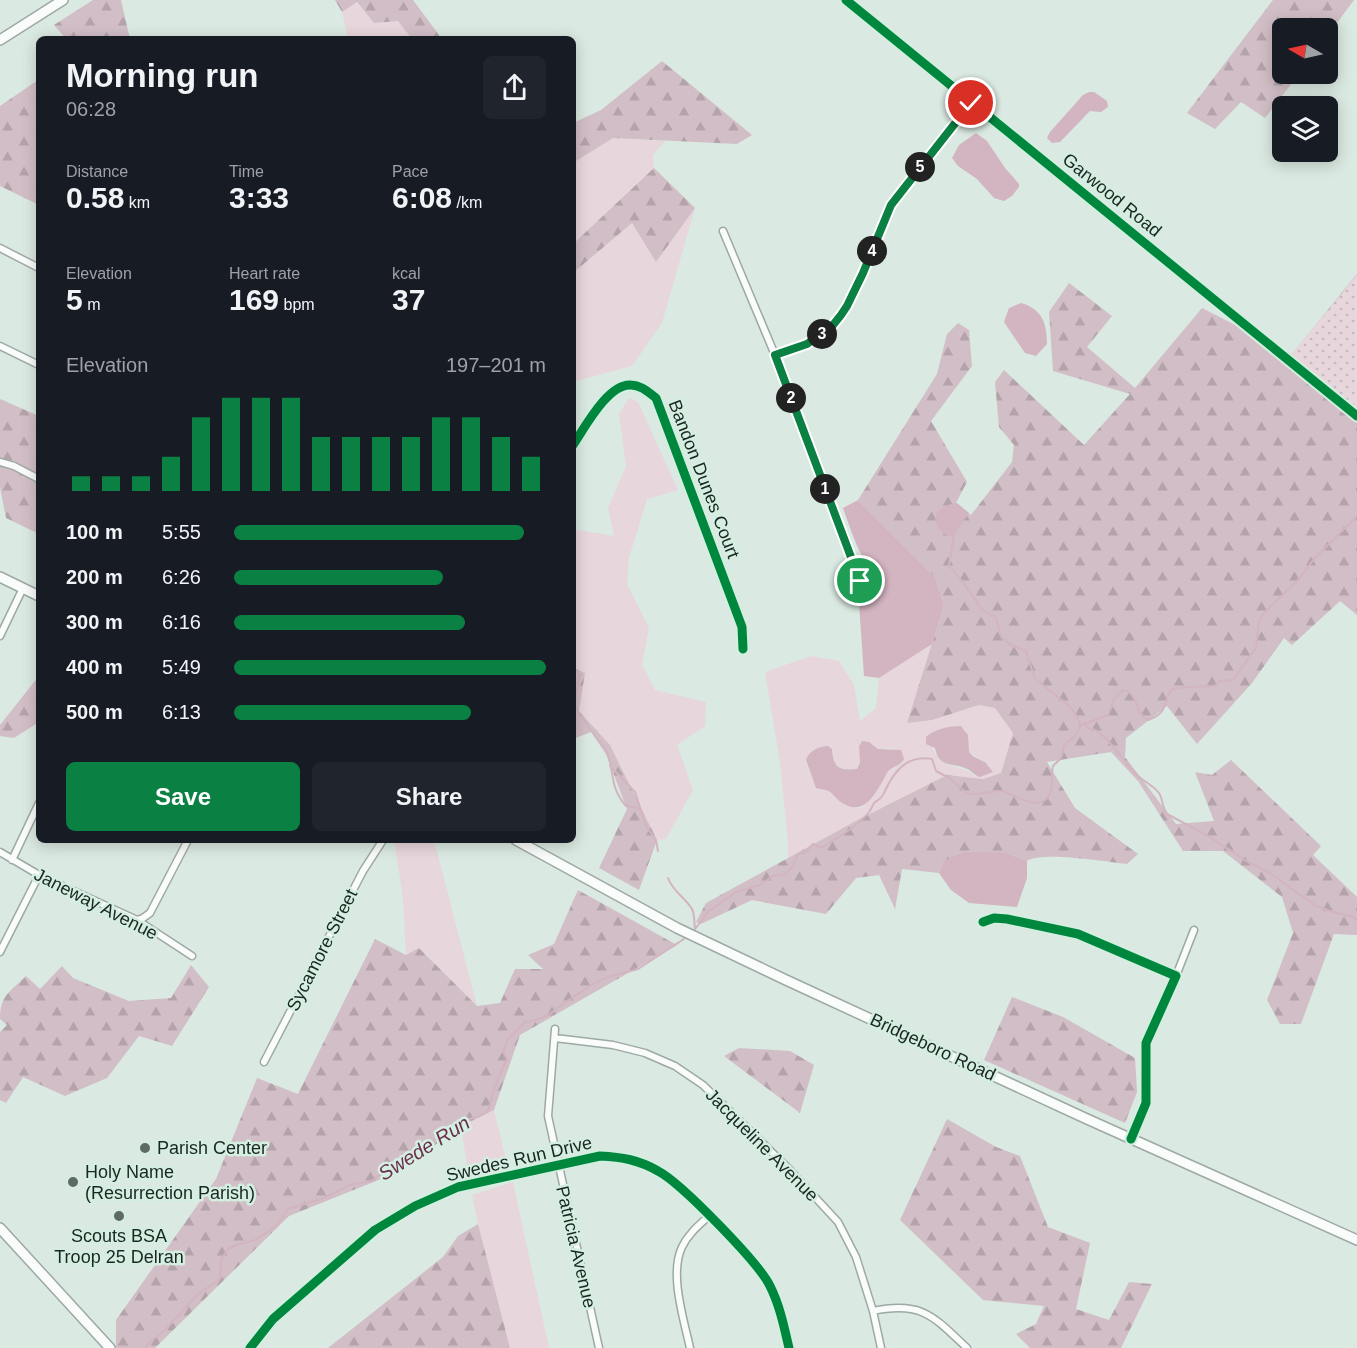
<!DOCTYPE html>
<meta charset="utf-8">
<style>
:root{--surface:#171b24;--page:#20242c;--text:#f1f3f6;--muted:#9ea1a6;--accent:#0b8043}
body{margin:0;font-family:Arial,sans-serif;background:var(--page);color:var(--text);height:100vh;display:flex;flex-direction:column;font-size:22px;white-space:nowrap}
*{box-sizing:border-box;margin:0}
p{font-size:20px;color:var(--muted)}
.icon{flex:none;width:33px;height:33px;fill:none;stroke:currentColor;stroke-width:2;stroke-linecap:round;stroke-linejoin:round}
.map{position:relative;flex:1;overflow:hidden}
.panel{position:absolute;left:36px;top:36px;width:540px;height:807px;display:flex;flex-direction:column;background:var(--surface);border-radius:9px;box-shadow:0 3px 15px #0003}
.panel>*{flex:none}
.needle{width:39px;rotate:279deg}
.buttons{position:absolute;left:1272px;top:18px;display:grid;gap:12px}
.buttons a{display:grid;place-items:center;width:66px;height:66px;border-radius:9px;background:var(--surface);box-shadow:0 3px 15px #0003;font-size:30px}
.pin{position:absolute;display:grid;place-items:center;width:51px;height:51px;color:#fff;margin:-26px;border:3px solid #fff;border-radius:50%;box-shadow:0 2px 6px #0007}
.km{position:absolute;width:30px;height:30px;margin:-15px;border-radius:50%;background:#222;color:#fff;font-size:16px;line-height:30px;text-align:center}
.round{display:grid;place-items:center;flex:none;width:63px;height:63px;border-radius:9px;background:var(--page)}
.head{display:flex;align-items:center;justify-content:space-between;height:102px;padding:0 30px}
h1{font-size:33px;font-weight:600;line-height:45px}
.figures{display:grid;grid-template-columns:repeat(3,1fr);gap:9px;height:102px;padding:6px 30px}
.figures div{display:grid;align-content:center}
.figures b{font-size:30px;font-weight:600}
.figures small{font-size:16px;font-weight:400}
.figures p{font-size:16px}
.chart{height:168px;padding:12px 30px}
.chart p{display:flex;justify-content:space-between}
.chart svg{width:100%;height:108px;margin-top:6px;stroke:var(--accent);stroke-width:6}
.primary-button{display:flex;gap:12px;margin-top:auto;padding:12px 30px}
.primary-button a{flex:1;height:69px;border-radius:9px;background:var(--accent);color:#fff;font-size:24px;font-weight:600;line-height:69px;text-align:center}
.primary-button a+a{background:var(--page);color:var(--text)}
ul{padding:0 30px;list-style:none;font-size:20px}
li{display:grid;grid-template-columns:96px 72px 1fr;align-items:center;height:45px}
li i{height:15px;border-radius:8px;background:var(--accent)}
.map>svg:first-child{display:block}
.green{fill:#e8d6dd;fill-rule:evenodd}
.forest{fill:url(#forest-firs)}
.park{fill:url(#park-dots)}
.water{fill:#d3b4c1}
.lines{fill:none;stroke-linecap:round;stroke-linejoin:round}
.stream{stroke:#d3b4c1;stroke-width:2}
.street-casing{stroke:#9da9a2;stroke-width:9}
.secondary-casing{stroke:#9da9a2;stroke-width:12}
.street{stroke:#f9fcfa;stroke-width:6}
.secondary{stroke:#f9fcfa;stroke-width:9}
.cycleway-casing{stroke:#d4efe1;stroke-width:13}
.cycleway{stroke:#00873e;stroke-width:9}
.route-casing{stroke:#fff;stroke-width:12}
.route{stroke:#0b8043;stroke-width:8}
.poi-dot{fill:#5e6a64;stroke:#d4efe1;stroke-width:2}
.labels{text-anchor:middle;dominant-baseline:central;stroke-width:5;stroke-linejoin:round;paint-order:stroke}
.street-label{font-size:18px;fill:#1c2621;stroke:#d4efe1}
.poi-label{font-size:18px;fill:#1c2621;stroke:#d4efe1;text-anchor:start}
.water-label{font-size:20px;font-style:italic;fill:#6c2e4d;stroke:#d4efe1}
</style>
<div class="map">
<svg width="1357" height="1348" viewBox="0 0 1357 1348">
<defs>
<pattern id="forest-firs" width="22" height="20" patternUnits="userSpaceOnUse" patternTransform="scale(1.5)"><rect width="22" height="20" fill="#d2bec6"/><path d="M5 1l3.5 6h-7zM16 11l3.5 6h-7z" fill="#b4a3aa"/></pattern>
<pattern id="park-dots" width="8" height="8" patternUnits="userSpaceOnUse" patternTransform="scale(1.5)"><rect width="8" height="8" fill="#e8d6dd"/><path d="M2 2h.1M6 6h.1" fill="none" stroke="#c6b8bd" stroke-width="1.8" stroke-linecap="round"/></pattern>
</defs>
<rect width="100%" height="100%" fill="#dae9e1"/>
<path class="green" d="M356,2l18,21 24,-2 14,18h-64l-6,-27z
M613,138l52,3 -12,14 1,13 -81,76v-81z
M695,208l-33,115 -30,43 -59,16v-109l59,-50 24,38z
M629,398l9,4 40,88 -31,9 -18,59 -2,26 22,44 -7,37 13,25 51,12 -1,24 -28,19 16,45 -27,49 -9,1 -47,-95 -31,-34 6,-38 -12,-6v-138l41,7 -6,-28 18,-42 -7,-52z
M932,644l-25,79 25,-3 47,-15 16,3 18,25 -12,40 -18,6 -36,-4 -159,84v-15l-8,-82 -15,-90 46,-16 28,5 15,24 6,36 16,-13 3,-30zM961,726l5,5 3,21 21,14 -14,10c-13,-9 -14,-6 -27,-11 -12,-4 -17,-18 -22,-29l17,-8zM862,741l7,1 9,7 14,-1 10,15 -15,9 -10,19 -16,17 -15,-2 -18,-15 -12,-3 -10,-25 1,-5c6,-8 16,-17 25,-9 0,4 -1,8 0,11 3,9 18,10 25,9l3,-10 -1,-14z
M394,840h40l43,166 -57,-58 -14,7 -3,-57z
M494,1110l13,54 -39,9 -7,-47z
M513,1182l36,166h-39l-32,-124 -6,-29z"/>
<path class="forest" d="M93,0h28l9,39h-64l-12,-14z
M335,0h78l29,39h-30l-14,-18 -24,2 -17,-21 -15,10z
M1273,0h81l-26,35v-7h-46v46h17l-34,44 -24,-16 -26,27 -28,-16z
M662,61l90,74 -15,9 -124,-6 -40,25v-40l28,-13z
M35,82l4,2v121l-39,-19v-80z
M654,168l41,40 -39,54 -24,-39 -59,50v-29z
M1357,274v341l-17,-14 -48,44 -8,-7 -32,45 -55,61 -30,-38 -41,32 -1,19 51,67 38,-3 -19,-49 17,3 19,-15 90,86 -8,9 44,42v38l-23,-1 -33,90h-21l-13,-24 26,-67 -11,-36 -59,-46h-40l-45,-70 -27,-29 -64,10 28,46 63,46 -11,10c-22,-2 -83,-13 -100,-3l-20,-8 -64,8 -4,12 -37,-4 -7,40 -16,-34 -23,3 -30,36 -74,-14 -51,24 -5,-2 10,-19 148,-81 93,-47 36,4 18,-6 12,-40 -18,-25 -16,-3 -47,15 -25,3 37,-118 -9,-28 -77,-77 79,-126 10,-40 11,-11 11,7 3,36 -41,55 36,61 -11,21 15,12 41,-53 2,-17 -15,-18 -4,-45 9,-12 80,75 46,-51 -77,-23 -4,-59 20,-29 43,33 -25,31 48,41 67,-80 90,46z
M0,399l39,17v118l-33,-16 -6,-31z
M573,667l12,6 -6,38 31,34 47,95 -18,50 -40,-22 28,-59 -21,-55 -15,-22 -18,7z
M38,677l1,45 -25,16 -14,-2v-11z
M578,890l99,55 -157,90 -26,75 -38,19 -55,42 -112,45 -134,132h-39v-28l100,-141 41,-101 41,16 77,-155 31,16 13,-7 58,58 23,-3 15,-34h28l-15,-14 26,-11z
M191,965l18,22 -37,59 -33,-10 -32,42 -42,18 -42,-19 -17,26 -6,-3v-68l7,-7 -7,-6c0,-24 10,-27 26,-43l14,13 22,-23 11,12 56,23 42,-3z
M1012,997l51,20 72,41 2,34 -12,31 -141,-63z
M739,1048l51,3 24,14 -14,48 -76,-57z
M947,1119l49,28 24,9 28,71 42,16 -14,66 33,11 20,-38 23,2 -31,64h-91l-14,-14 20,-10 8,-18 -61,-6 -83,-80z
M478,1224l32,124h-182l115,-91 15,-21z"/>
<path class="park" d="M1357,275v135l-67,-54z"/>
<path class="water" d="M1089,92h5l13,9 1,6 -7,5 -11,-1 -30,31 -8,1 -5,-5 3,-6 33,-37z
M976,133l11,8 18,27 14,16v3l-7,9 -8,5 -10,-3 -17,-19 -19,-13 -6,-8 7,-13z
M1021,303c21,6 26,20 26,41l-11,12 -11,-3 -21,-31 5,-14z
M858,500l77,77 9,28 -12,39 -53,34 -15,-2 -5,-73c12,-6 26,-19 15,-33 -3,-5 -9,-8 -12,-14 -8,-15 -13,-32 -19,-48z
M957,503l12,10 -16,23 -4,1c-22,-13 -16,-31 8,-34z
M961,726l7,9 1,17 4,4 13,7 7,9 -13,5c-6,-2 -8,-6 -13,-8 -14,-7 -28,0 -32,-21l-9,-4v-7c8,-8 24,-11 35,-11z
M862,741l7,1 9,7 23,1 3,9c-4,8 -13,7 -17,14 -9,16 -21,44 -43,31 -6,-3 -9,-8 -14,-12 -4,-3 -9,-2 -14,-4l-10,-28c3,-9 13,-14 22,-14l4,3c1,18 6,22 25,20l3,-7 -1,-16z
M964,852l43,1 20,8v17l-10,29 -48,-4 -18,-13 -12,-17 4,-12z"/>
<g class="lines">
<path class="stream" d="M955,530l-6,35 16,20 17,25 14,7 5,20 9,7 16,7 9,28 33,26 7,8 6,13
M573,669l5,2c5,11 -6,24 -2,36 2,8 23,33 29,42 11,19 2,35 21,57l12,2 4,4
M1085,723l2,5c17,-1 37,36 50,47 6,6 17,11 22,18 4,6 3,15 8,21l41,22 40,26 22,11 46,33 14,5 23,6 4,3
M610,766l25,26 11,34 10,14 2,11
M668,878c5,14 17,19 24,31 3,6 2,14 3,20
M695,929l13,-17 28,-20 24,-7 13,-9 13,-2 7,-8 5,-12 8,-2 7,-8 8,4c16,-10 37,-22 49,-37 1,-2 3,-6 4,-8 4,-3 8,-5 10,-10 9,-20 22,-39 48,-34l4,12 13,7 19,16c12,2 23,-4 33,-3 15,3 42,26 50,-1 2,-7 0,-16 2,-24l8,-8 4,-14 10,-8 6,-11 27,-10 6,-16 9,-9c16,2 11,24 25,30 23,-8 13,-20 25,-31 14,-3 27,-2 42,-3l4,-5 14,-1 23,-32 3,-25 4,-9 35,-34 16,-21 43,-43
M145,1348l7,-8 12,-9 33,-36 23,-16 1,-19 7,-11 8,-4 19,-5 14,-9 9,-7 10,-15 36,-11 26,-13 22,-4 12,-10 14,-5 17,-15 12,-4 14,-14 14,-9 27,-9 6,-4 7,-25 12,-27 -4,-7 5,-13 17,-17c11,-1 25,-6 32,-14l36,-24 15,-7 30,-8 46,-30"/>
<defs>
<path id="street" d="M846,0l511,416
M723,231l52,124 85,226
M0,248l39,20
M0,346l39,19
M775,355l32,-12 12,-7 14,-11 14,-19 16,-32 27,-69 81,-102
M573,445c11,-16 35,-62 58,-60 10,0 17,7 25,13l86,229 1,22
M0,462l14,4 25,13
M0,636l23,-48
M0,852l39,23 98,45 55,36
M12,860l27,-57
M137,920l6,-2 7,-5 38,-73
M983,922l11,-4 13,1 71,15 98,42 -30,67v60l-15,36
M0,952l39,-77
M1176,976l18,-46
M555,1029l-7,87 51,232
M555,1038l58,7 32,8 30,13 28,19 85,83 50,54 18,35 17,54 8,37
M264,1062l99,-191 20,-31
M873,1311c49,-10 60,5 94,37
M250,1348l23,-29 102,-89 40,-24 43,-19 142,-31c22,1 39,4 58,15 23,12 101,92 112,115 10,20 14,41 19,62
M690,1348c-6,-28 -21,-74 -8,-101 6,-13 17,-22 27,-31"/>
<path id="secondary" d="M0,40l63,-40
M0,577l39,19
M516,840l161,88 109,52 301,139 270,121
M0,1228l110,120"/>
</defs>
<use href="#street" class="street-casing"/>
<use href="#secondary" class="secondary-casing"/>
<use href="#street" class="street"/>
<use href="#secondary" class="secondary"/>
<defs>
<path id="cycleway" d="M846,0l511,416
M573,445c11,-16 35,-62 58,-60 10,0 17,7 25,13l86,229 1,22
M983,922l11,-4 13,1 71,15 98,42 -30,67v60l-15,36
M250,1348l23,-29 102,-89 40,-24 43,-19 142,-31c22,1 39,4 58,15 23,12 101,92 112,115 10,20 14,41 19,62"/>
</defs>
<use href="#cycleway" class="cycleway-casing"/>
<use href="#cycleway" class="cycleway"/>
</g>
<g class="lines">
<defs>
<path id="route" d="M860,581l-85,-226 32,-11 26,-19 8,-10 6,-9 16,-33 28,-68 80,-102"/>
</defs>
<use href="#route" class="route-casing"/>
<use href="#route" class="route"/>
</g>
<g class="poi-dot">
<circle cx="145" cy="1148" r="6"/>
<circle cx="73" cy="1182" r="6"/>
<circle cx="119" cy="1216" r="6"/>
</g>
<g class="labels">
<g class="street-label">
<text transform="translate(1112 195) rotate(39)">Garwood Road</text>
<text transform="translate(704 479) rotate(69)">Bandon Dunes Court</text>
<text transform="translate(96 904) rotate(27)">Janeway Avenue</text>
<text transform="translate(322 950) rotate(-63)">Sycamore Street</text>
<text transform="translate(933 1047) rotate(25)">Bridgeboro Road</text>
<text transform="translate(762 1145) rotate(45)">Jacqueline Avenue</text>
<text transform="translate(519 1159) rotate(-13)">Swedes Run Drive</text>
<text transform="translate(576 1247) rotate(77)">Patricia Avenue</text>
</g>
<g class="poi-label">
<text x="157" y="1148">Parish Center</text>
<text x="85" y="1172">Holy Name<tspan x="85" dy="21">(Resurrection Parish)</tspan></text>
<text x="119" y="1236" text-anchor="middle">Scouts BSA<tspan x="119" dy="21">Troop 25 Delran</tspan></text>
</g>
<g class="water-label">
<text transform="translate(424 1148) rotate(-32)">Swede Run</text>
</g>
</g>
</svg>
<div class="buttons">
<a><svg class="needle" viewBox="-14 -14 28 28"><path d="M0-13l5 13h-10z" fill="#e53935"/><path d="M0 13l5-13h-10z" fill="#9ea1a6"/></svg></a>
<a><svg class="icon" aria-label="layers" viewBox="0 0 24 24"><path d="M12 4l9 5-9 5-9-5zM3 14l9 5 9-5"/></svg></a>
</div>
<div class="pin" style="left:860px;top:581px;background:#1e9e55"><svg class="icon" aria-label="arrive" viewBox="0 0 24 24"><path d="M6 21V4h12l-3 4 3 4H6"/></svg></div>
<div class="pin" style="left:971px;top:103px;background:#d93025"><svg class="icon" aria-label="check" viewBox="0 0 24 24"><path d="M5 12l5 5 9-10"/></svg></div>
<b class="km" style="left:825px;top:489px">1</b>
<b class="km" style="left:791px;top:398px">2</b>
<b class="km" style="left:822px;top:334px">3</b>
<b class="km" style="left:872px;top:251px">4</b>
<b class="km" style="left:920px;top:167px">5</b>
<section class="panel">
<div class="head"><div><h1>Morning run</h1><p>06:28</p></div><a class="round"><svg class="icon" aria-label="share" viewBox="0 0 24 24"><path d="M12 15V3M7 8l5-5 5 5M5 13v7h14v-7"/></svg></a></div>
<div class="figures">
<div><p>Distance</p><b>0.58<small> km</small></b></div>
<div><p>Time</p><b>3:33</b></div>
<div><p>Pace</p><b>6:08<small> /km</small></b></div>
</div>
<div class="figures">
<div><p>Elevation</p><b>5<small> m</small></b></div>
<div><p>Heart rate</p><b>169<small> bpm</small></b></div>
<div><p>kcal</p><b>37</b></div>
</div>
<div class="chart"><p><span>Elevation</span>197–201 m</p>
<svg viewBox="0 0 160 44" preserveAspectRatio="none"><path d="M5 44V38M15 44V38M25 44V38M35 44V30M45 44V14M55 44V6M65 44V6M75 44V6M85 44V22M95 44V22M105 44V22M115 44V22M125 44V14M135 44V14M145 44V22M155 44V30"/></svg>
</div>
<ul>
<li><b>100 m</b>5:55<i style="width:93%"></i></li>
<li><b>200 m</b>6:26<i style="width:67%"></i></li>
<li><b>300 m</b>6:16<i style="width:74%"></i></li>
<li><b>400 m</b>5:49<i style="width:100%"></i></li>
<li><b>500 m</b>6:13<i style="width:76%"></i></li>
</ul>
<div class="primary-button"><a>Save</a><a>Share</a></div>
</section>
</div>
